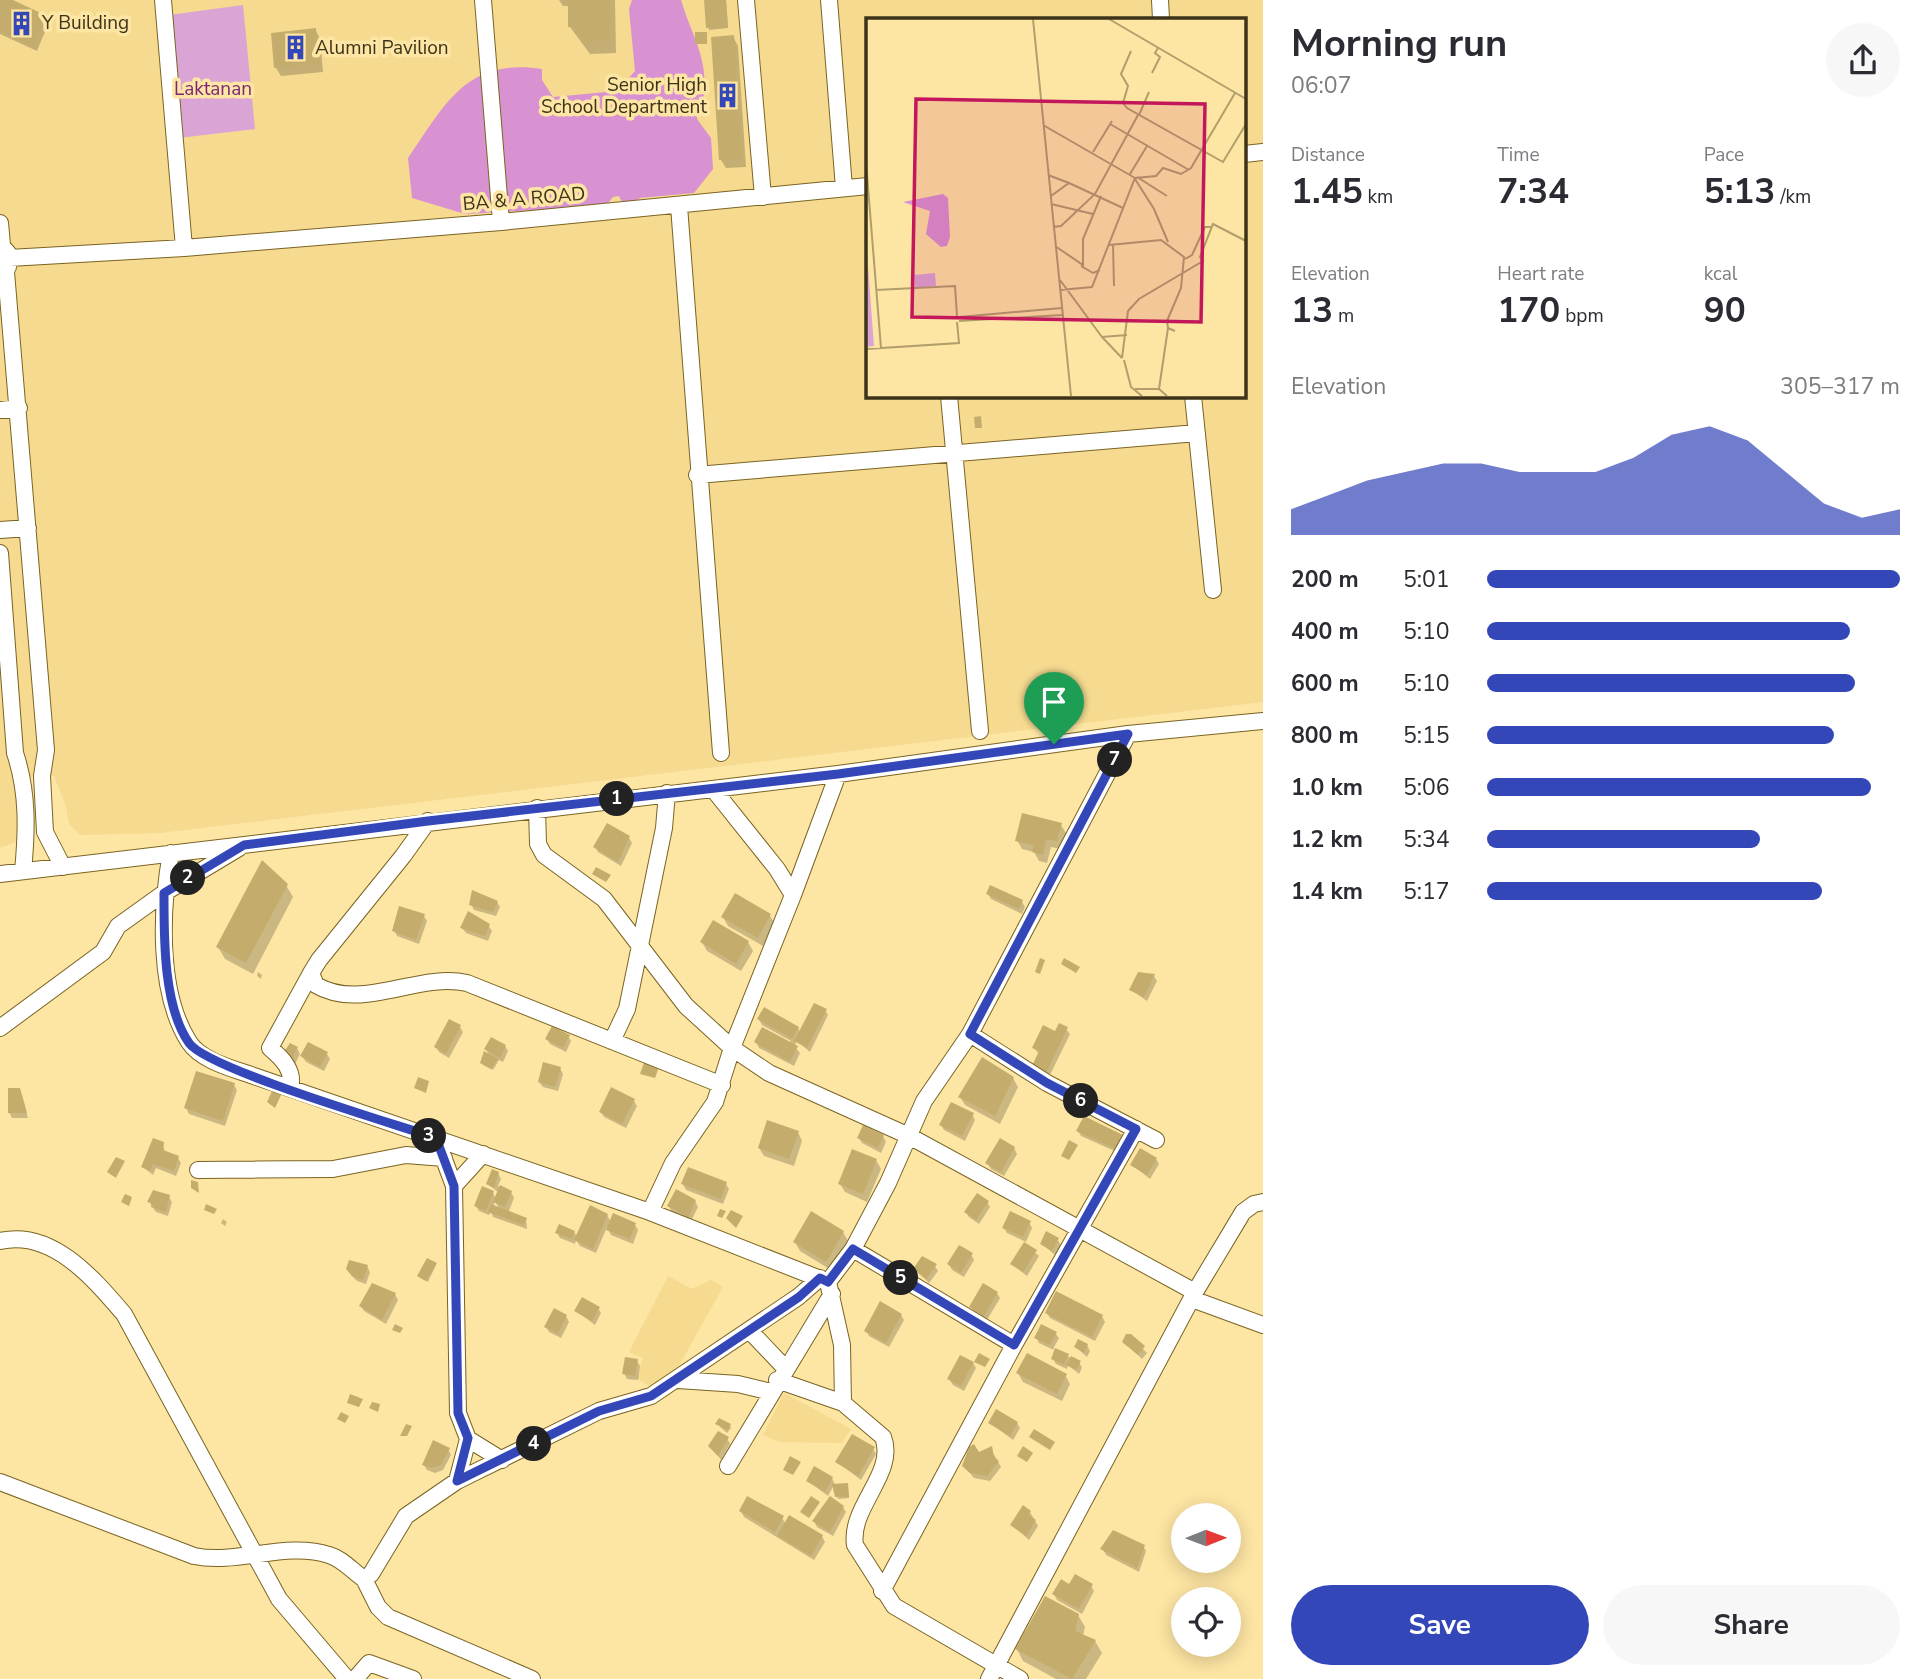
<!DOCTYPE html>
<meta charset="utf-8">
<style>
:root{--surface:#fff;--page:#f7f7f7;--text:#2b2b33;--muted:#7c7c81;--accent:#3447b9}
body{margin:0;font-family:"Nunito Sans",sans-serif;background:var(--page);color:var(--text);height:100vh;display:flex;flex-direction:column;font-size:26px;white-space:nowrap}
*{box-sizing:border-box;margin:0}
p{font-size:23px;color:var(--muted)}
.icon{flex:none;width:38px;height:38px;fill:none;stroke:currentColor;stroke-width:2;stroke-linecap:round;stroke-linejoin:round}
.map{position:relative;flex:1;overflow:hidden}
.sheet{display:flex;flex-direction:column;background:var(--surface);width:665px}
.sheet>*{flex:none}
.needle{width:46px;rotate:89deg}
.tools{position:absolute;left:1171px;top:1503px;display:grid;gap:14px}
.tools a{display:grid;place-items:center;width:70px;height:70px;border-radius:50%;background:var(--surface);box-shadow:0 4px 18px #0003;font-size:35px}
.pin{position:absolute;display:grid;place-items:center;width:60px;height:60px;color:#fff;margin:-72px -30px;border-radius:50% 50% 50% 0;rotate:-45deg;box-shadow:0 0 7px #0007}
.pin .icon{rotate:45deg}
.km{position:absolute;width:35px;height:35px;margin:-18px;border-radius:50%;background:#222;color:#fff;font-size:19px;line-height:35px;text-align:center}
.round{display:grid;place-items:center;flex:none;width:74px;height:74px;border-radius:37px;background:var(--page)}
.summary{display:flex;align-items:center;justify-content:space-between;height:119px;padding:0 28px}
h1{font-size:38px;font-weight:700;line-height:52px}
.figures{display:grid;grid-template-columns:repeat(3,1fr);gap:10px;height:119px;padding:7px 28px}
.figures div{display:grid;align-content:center}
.figures b{font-size:35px;font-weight:700}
.figures small{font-size:19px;font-weight:400}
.figures p{font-size:19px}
.chart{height:196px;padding:14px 28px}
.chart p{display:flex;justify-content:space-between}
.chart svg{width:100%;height:126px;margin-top:7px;fill:var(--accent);opacity:.7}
.action{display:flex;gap:14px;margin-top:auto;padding:14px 28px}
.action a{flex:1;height:80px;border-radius:42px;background:var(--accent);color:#fff;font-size:28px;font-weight:700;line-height:80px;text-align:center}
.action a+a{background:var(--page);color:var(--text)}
ul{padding:0 28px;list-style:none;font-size:23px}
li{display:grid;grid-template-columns:112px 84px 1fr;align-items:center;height:52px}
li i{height:18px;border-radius:9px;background:var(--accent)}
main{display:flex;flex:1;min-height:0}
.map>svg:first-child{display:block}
.built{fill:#f5da90;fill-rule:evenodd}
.green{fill:#daa5d4}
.forest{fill:#d891d1}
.shadow{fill:#0003;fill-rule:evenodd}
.building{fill:#c4ad6c}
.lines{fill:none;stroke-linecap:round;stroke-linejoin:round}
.minor-casing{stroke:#7a6422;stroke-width:18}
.minor{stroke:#fff;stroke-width:16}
.route-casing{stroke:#fff;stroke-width:14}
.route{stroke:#3447b9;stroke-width:9}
.labels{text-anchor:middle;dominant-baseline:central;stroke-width:7;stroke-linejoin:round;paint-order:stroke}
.poi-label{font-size:19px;fill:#3c3318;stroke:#fde5a3;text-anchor:start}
.park-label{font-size:19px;fill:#7a2775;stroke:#fde5a3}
.street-label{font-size:19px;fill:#3c3318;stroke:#fde5a3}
.inset-road{fill:none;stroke:#b09e6b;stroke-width:2}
.view{fill:#c2185b;fill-opacity:0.15;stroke:#c2185b;stroke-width:3.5}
.inset-edge{fill:none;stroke:#3c3318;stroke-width:3.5}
</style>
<main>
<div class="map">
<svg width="1263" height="1679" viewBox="0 0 1263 1679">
<rect width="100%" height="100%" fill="#fde5a3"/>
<path class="built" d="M0,0h1263v702l-1103,131 -80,2 -11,-11 -3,-18 -12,-30h-12l-19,2 -5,63 -18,7zM868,19h376v377h-376z
M668,1276l24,13 19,-9 12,7 -52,93 -22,6 -12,-8 6,-20 -14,-6z
M784,1393l67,36 -9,14 -63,-1 -16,-7z"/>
<path class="green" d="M243,5l12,124 -76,9 -10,-123z"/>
<path class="forest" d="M632,0h49c12,40 29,59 22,104l-6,4v11l14,19 2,31 -19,24 -54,5 -7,5 -10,1 -4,-8 -6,1 -7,9 -141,8 -53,-16 -4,-40c38,-55 58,-100 134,-89v11l11,17 64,-6 18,-20 -6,-62z"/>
<path class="shadow" d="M0,0h8l38,17 3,5 -12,29 -37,-17z
M559,0h56l1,53 -26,1 -20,-27v-21h-7z
M706,0h20l2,28 -19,2z
M315,30l5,8 3,34 -42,4 -5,-8z
M733,37l5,9 8,121 -20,1 -5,-8z
M1061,825l5,8 -4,16 -11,-2 -4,16 -8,-2 -5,-9 -12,-3 -5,-9z
M629,838l3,5 -11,23 -23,-14 -3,-5z
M286,885l7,12 -40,77 -28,-15 -7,-12z
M988,894l34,8 3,5 -3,7 -31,-15z
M497,902l3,5 -4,9 -22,-6 -3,-6z
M424,916l3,5 -8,23 -22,-8 -3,-6z
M770,916l5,8 -12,22 -35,-20 -5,-9z
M488,925l4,6 -4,10 -22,-8 -4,-5z
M702,942h46l5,9 -12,20 -34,-20z
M258,972l4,3 -1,4 -4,-3z
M1139,974l15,2 3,5 -10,20 -16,-11z
M825,1010l3,5 -18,37 -13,-11 -3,5 6,7 -6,13 -35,-18 -3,-6 34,2 1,-3 -29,-16 -3,-6 39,9 3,5z
M460,1027l3,5 -14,26 -10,-6 -3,-5z
M1066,1029l4,5 -21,43 -12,-6 2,-17 -5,-6z
M568,1036l3,5 -5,11 -16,-8 -3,-5z
M505,1046l3,5 -5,11 -4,-2 -6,10 -10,-5 7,-8 -4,-8z
M297,1048l3,6 -8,16 -4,-20z
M327,1054l3,5 -6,12 -18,-9 -4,-6z
M560,1068l3,6 -5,17 -15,-4 -4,-5z
M1013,1078l5,9 -18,37 -35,-19 -5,-8z
M234,1085l3,5 -12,36 -36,-12 -3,-6z
M22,1095l6,23h-16l-3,-6z
M634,1101l3,5 -11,22 -22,-11 -3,-5z
M972,1114l3,6 -10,21 -21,-11 -3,-5z
M1078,1131l44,5 3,5 -6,12 -38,-17z
M798,1132l4,9 -8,25 -30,-10 -5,-8z
M883,1136l3,6 -5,11 -19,-10 -3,-5z
M163,1144l2,9 13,5 3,5 -5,13 -20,-8 -3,7 -10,-8z
M1014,1148l3,6 -13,22 -13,-7 -4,-6z
M1156,1159l3,5 -9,15 -18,-14z
M876,1160l5,9 -14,33 -22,-10 -5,-8z
M124,1163l-8,15 -6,-4 -1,-2z
M498,1173l3,6 -3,7 13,6 3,6 -6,15 18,6 1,10 -34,-12 -2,-5 -2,3 -10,-4 -3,-5 17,-13 3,6 3,-6 -11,-9zM495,1201l5,9 -7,-3z
M683,1184h43l3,5 -6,15 -37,-14z
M169,1197l3,5 -4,14 -12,-4 -7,-10z
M695,1201l3,6 -7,14 -19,-9 -3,-6z
M987,1202l3,5 -11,17 -10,-7 -3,-5z
M607,1215l4,7 24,3 3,5 -5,14 -22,-9 -4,-8 -11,26 -16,-7 -4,-6 -1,4 -15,-6 -3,-5 17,-1 4,6z
M223,1219l4,3 -2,4 -4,-3z
M1029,1222l3,6 -7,16 14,12 -12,20 -15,-12 14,-22 -19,-9 -3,-5z
M843,1232l5,9 -17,29 -31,-19 -5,-9z
M1057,1239l4,6 -6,10 -13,-11z
M971,1254l3,6 -10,17 -12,-7 -3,-6z
M436,1265l-8,17 -8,-4 -1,-2z
M367,1266l3,6 -4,12 -9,-3 -6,-6z
M935,1266l3,5 -9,12 -14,-14z
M997,1293l3,5 -13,22 -13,-8 -3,-5z
M395,1294l3,6 -12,24 -22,-13 -3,-5z
M598,1308l3,5 -6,12 -19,-14z
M1047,1313l55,3 3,6 -10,19 -45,-23z
M901,1315l3,5 -15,27 -20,-11 -3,-6z
M566,1316l3,6 -8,16 -12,-6 -3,-5z
M1055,1333l4,5 -6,11 26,13 3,6 -3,6 -11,-9 -1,4 -11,-5 -3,-5 3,-8 -17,-8 -3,-6z
M1130,1336l17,17 -5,6 -18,-17z
M1087,1345l3,6 -3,6 -11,-10z
M637,1361l3,5 -2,14 -11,-1 -3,-6z
M973,1363l3,5 -12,23 -11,-6 -4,-6z
M1018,1373l47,2 5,9 -8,17 -39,-19z
M990,1423h27l3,5 -7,12z
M717,1424l13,2 1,2 -4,5z
M727,1438l3,6 -9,16 -11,-14z
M448,1449l3,6 -8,15 -8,3 -8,-3 -3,-5z
M873,1449l3,5 -15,26 -24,-18z
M991,1449l10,18 -11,14 -16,-3 -10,-12z
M832,1478l3,7 13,2 1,11 -11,1 -4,-14 -6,11 -20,-15z
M843,1507l3,5 -13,24 -16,-9 -3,-6z
M741,1511l41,7 4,6 36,12 3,6 -11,18 -70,-43z
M1030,1512l8,14 -9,14 -17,-15z
M1143,1546l3,5 -7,21 -33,-17 -3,-6z
M1091,1586l3,5 -12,23 -25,-14 -3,-6 16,-7z
M1078,1615l7,12 -2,9 12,5 7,12 -16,26h-30l-33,-18 -6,-12z"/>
<path class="building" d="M0,0h13l34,16 -13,31 -34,-16z
M568,0h41l1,41h-18v4l-11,-3v-8h-6v-7h-7z
M704,0h22l2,27 -22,1z
M316,28l3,35 -45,5 -3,-35z
M695,32h12v12h-12z
M734,35l8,124 -23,1 -8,-123z
M981,416l1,12h-7l-1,-11z
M1022,813l40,10 -5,18 -11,-2 -3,16 -11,-3 2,-7 -19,-4z
M607,823l23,13 -12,26 -25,-15z
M262,860l26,24 -42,79 -30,-16z
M596,867l15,8 -5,7 -14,-8z
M990,885l33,15 -4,9 -33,-15z
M472,890l26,11 -5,11 -24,-7z
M735,893l36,21 -13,24 -37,-21z
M399,906l26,8 -9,26 -24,-9z
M468,911l22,13 -5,12 -25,-8z
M713,920l36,21 -13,23 -36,-22z
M1040,958l5,2 -5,14 -5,-2z
M1064,958l16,9 -4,6 -15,-9z
M1138,972l17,2 -11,23 -15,-7z
M814,1003l13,6 -20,39 -13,-7z
M764,1007l35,20 -7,12 -35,-20z
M449,1019l12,6 -15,29 -12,-7z
M1059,1023l9,4 -22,46 -14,-7 7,-15 -7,-3 11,-23 12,6z
M552,1026l18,9 -7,13 -18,-9z
M762,1027l36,19 -8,16 -36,-20z
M491,1037l15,8 -6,13 -16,-9z
M308,1042l20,10 -8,15 -20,-11z
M290,1043l8,4 -9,18 -9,-16h6z
M484,1051l14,8 -7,10 -11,-6z
M982,1057l32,20 -19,39 -37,-19z
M645,1060l15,4 -5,14 -15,-4z
M543,1062l18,5 -6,20 -17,-5z
M196,1071l39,12 -12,38 -39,-13z
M418,1077l11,4 -3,12 -12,-5z
M274,1087l9,4 -8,17 -8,-6z
M611,1087l24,12 -13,25 -23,-12z
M8,1088h12l7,25h-19z
M951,1102l23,11 -12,23 -23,-11z
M1084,1116l39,19 -7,14 -40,-18z
M767,1120l32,11 -10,28 -31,-11z
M863,1125l21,10 -6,13 -21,-10z
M153,1138l11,4 -1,8 16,6 -5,15 -21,-7 -3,7 -9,-4z
M1000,1138l15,9 -14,25 -16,-9z
M1069,1140l9,5 -9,15 -8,-4z
M1140,1148l17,10 -10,17 -17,-10z
M852,1149l25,10 -14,35 -25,-10z
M116,1157l9,4 -10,16 -8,-5z
M688,1167l39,15 -6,17 -40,-15z
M492,1169l7,3 -5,16 -8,-4z
M191,1180l7,2 1,11 -8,-5z
M500,1185l12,6 -7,16 -12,-5z
M482,1186l12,5 -8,20 -12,-5z
M676,1189l20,11 -8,17 -21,-11z
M153,1190l17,5 -4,17 -15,-5 1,-4 -5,-1z
M977,1193l12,8 -13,19 -12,-8z
M125,1194l7,3 -3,9 -8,-4z
M206,1204l11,5 -3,5 -10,-4z
M491,1204l36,14 -3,7 -36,-13z
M590,1205l18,9 -15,35 -19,-9z
M720,1209l6,2 -4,7 -5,-2z
M731,1210l12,6 -7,12 -10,-10z
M811,1211l33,20 -18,31 -33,-20z
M1010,1211l21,10 -8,16 -21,-9z
M613,1213l23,10 -6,16 -24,-9z
M559,1224l16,7 -3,8 -17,-6z
M1046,1231l13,7 -7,13 -12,-7z
M1024,1242l13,8 -14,22 -13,-8z
M959,1245l14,8 -12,20 -14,-9z
M922,1256l15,8 -11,15 -13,-10z
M427,1258l10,5 -11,18 -9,-5z
M349,1260l19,5 -5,15 -11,-4 -6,-7z
M372,1283l24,10 -14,27 -23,-14z
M983,1283l15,9 -14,24 -15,-9z
M1056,1291l47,24 -11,22 -47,-24z
M582,1297l18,10 -8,14 -18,-10z
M880,1301l22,13 -16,29 -22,-12z
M554,1308l13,7 -9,19 -14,-7z
M395,1324l8,4 -3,5 -8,-3z
M1041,1324l16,8 -7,13 -16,-7z
M1126,1334h5l14,12 -7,9 -16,-13z
M1078,1339l10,5 -4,9 -10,-6z
M1055,1348l14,6 -5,11 -13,-6z
M979,1353l11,6 -5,8 -11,-5 -13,24 -14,-7 13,-24 14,7z
M1027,1353l40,21 -10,20 -41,-21z
M1071,1356l10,5 -5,9 -10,-5z
M625,1357l13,2 -3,17 -13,-2z
M350,1394l13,5 -4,8 -12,-4z
M372,1402l8,2 -2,8 -9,-4z
M996,1409l22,13 -8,14 -22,-13z
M341,1412l8,4 -4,7 -8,-4z
M719,1418l12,6 -3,6 -13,-6z
M406,1424l6,2 -5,10h-7z
M1034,1429l21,13 -5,8 -21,-13z
M718,1431l11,6 -11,19 -10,-10z
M852,1434l23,13 -17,29 -23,-14z
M433,1440l17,8 -9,17 -9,3 -10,-3z
M974,1444l5,8 13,-6 2,11 5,4 -12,15 -17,-3 -8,-7 7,-19z
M1023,1446l10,7 -6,9 -10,-6z
M790,1456l11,6 -8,13 -10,-5z
M814,1466l19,11 -8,15 -19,-11z
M848,1483l1,14h-14l-3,-13z
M747,1496l37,20 -9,16 -36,-21z
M811,1496l9,6 -11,16 -9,-6z
M830,1496l14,10 -14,26 -18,-11z
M1023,1505l8,6 -3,4 8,5 -10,16 -16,-11z
M789,1515l34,20 -12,21 -34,-20z
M1113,1530l32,15 -8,23 -37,-19z
M1075,1574l18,10 -14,25 -27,-15 9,-15 8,5z
M1045,1596l34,18 -4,17 21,9 -24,39 -57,-30z"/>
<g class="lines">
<defs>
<path id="minor" d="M163,0l21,248
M483,0l18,222
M746,0l17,197
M829,0l15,188
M1160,0l1,19
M1244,154l19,-2
M679,206l42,547
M0,223l2,22
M0,244l8,9v14
M9,258l175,-10 317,-26 367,-36
M6,272l40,478 -4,26 3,56 18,35
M949,396l31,335
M1193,396l20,194
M0,410l19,-2
M697,475l500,-42
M0,530l28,-2
M0,553l15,200c13,39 12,77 8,118
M537,808l1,36 6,11 60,44 82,107 46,42 37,25 140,63 286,156
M428,821l-25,35 -84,104 -8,13 5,12c45,27 102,-13 151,-2l255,102
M171,853c-10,55 -14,139 18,189 12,19 45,27 65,34l396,136 178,70 14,63 1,58 40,34c14,36 -34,70 -28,108l39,61 126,73
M0,874l838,-100 290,-40 135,-13
M793,895l45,-121
M0,1028l103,-76 15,-26 46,-33 75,-45
M970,1034l77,49 109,57
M612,1041l15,-32 37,-181 3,-35
M290,1088c5,-17 -8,-30 -20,-40l41,-75
M198,1170l135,-1 73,-14 38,3
M454,1186l29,-32
M650,1212l23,-49 42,-61 17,-54 61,-153 -16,-26 -64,-80
M0,1241c52,-12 93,37 124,73l155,285 68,80
M853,1249l161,96
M828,1282l25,-33 35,-66 36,-82 46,-67 158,-300
M1192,1299l71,26
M749,1330l36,38
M678,1380l60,4 33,8
M777,1380l66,23
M468,1439l34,21
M728,1466l104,-172
M457,1481l142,-70 52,-15 147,-99 22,-19
M0,1482l194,74c44,9 92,-15 135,-1 14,4 23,16 35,24l7,-5 35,-58 51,-35 11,-42 -10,-26 -4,-227 -18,-48
M364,1579l14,28 10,10 144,62
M882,1591l132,-246 122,-216
M355,1679l14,-16 44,16
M989,1679l206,-387 48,-80 11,-8 9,-2"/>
</defs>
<use href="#minor" class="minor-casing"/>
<use href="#minor" class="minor"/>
</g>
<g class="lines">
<defs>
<path id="route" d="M1128,734l-158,300 77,49 89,46 -122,216 -161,-96 -25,33 -8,-4 -21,19 -148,99 -52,15 -142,70 11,-43 -10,-25 -4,-227 -18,-48c-41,-14 -229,-69 -247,-95 -26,-37 -25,-107 -25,-150l80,-48 184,-24 410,-47z"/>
</defs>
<use href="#route" class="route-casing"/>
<use href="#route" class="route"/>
</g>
<defs>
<symbol id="building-bare" viewBox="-9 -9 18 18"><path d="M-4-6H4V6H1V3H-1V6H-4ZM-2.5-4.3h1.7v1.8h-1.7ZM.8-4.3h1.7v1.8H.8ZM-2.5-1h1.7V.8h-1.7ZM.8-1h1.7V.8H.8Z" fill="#3447b9" stroke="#fde5a3" stroke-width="2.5" paint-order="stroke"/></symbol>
</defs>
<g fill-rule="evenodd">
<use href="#building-bare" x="4" y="6" width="35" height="35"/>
<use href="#building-bare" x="278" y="30" width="35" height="35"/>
<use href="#building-bare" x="710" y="78" width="35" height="35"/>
</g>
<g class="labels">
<g class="poi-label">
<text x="42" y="23">Y Building</text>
<text x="315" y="48">Alumni Pavilion</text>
<text x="707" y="85" text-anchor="end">Senior High<tspan x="707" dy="22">School Department</tspan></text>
</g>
<g class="park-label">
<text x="213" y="89">Laktanan</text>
</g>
<g class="street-label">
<text transform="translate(524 199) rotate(-5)">BA &amp; A ROAD</text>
</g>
</g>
<g transform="translate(866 18)">
<rect width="380" height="380" fill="#fde5a3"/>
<path d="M0,222l8,106 -8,1zM69,255l1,13 -21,2 -1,-13z" fill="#daa5d4"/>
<path d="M77,176l5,4 2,39 -3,9 -6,1 -15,-13 4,-23 -27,-9z" fill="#d891d1"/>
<path class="inset-road" d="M167,1l38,377M243,1l137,80M265,33l-10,23 7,12 -5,17 4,5 96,54 23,-38M286,55l8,-16 -5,-4 3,-5M273,97l10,-23M244,106l79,46M177,107l92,53M227,134l19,-31M0,144l15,186M264,156l17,-28M182,157l21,8M271,159l30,19M269,161l19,30 14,33M185,178l18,-13 54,25M185,186l42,10M187,209l8,-1 34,-32 43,-79M247,226l1,42M243,227l52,-5 23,17 -3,31 -14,33 1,7 7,3M189,228l28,19v-26l18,-43M319,241l7,-4 13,-28h6M215,248l12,7 7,-3M194,262l42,57 25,-2M10,272l79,-4 2,30M194,272l32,-3 43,-109 21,-2 7,-8 18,6 10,-6 44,-75M93,299l103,-9M93,303l103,-6M236,319l20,21M0,331l93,-6 -2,-21M256,340l6,-47 11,-12 64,-38 -3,-4 13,-33 33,17M258,342l7,27 11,9M269,371h24l8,7M293,371l9,-61"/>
<path class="view" d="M50,81l289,5 -4,218 -289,-5z"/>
<rect width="380" height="380" class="inset-edge"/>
</g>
</svg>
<div class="tools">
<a><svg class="needle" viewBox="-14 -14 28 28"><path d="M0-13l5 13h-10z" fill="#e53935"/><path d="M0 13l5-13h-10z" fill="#7c7c81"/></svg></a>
<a><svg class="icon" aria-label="locate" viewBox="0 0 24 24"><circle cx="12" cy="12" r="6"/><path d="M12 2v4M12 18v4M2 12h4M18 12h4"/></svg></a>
</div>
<div class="pin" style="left:1054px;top:744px;background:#1e9e55"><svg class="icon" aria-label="arrive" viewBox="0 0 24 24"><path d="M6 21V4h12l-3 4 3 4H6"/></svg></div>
<b class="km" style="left:617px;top:799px">1</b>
<b class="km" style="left:188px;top:878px">2</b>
<b class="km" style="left:429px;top:1136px">3</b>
<b class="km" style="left:534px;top:1444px">4</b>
<b class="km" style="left:901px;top:1278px">5</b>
<b class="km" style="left:1081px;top:1101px">6</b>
<b class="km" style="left:1115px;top:760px">7</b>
</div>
<section class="sheet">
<div class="summary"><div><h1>Morning run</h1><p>06:07</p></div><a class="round"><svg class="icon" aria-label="share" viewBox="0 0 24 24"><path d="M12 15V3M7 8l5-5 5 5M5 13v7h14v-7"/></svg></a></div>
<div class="figures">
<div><p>Distance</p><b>1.45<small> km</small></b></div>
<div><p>Time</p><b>7:34</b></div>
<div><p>Pace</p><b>5:13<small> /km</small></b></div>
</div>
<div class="figures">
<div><p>Elevation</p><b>13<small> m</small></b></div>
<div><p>Heart rate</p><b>170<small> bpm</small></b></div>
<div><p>kcal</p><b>90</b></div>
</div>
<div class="chart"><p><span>Elevation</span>305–317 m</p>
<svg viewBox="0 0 160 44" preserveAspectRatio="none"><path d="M0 44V35L10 30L20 25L30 22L40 19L50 19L60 22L70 22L80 22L90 17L100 9L110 6L120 11L130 22L140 33L150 38L160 35V44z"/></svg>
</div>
<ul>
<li><b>200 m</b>5:01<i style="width:100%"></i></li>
<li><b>400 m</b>5:10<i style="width:88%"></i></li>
<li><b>600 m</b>5:10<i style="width:89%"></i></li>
<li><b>800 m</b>5:15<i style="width:84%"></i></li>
<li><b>1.0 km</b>5:06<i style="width:93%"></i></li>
<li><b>1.2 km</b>5:34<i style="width:66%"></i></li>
<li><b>1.4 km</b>5:17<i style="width:81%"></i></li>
</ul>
<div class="action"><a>Save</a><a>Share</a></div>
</section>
</main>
